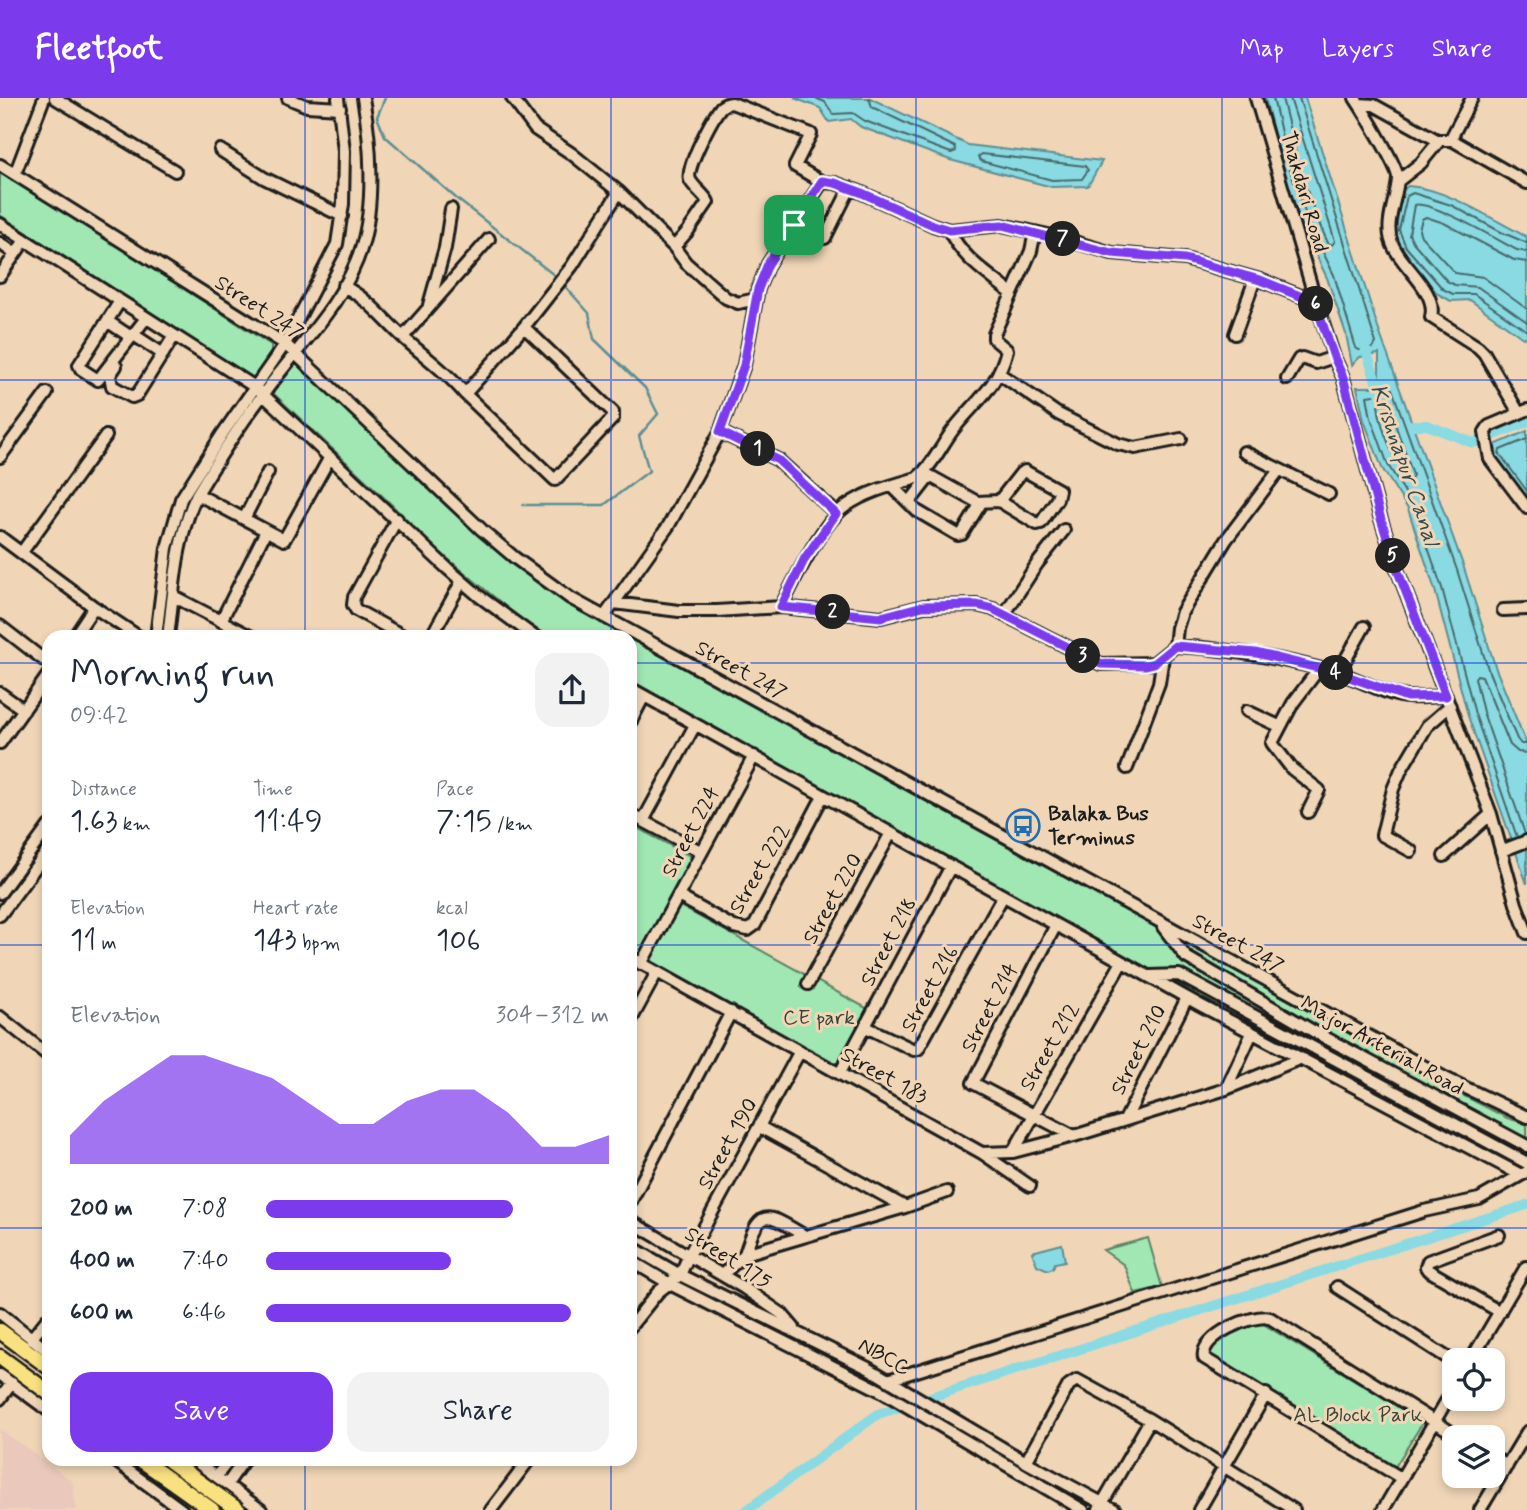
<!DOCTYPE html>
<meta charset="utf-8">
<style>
:root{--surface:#fff;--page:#f2f2f3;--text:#1f2937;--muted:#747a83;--accent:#7c3aed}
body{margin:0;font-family:Mynerve,sans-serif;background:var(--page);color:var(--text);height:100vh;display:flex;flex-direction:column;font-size:26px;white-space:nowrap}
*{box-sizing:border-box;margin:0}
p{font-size:23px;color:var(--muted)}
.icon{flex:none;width:38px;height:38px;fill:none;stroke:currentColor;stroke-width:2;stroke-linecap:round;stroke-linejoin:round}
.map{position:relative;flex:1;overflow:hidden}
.sheet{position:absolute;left:42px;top:532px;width:595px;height:836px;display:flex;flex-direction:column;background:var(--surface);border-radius:21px;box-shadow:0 4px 10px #0003}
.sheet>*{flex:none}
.controls{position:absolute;left:1442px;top:1250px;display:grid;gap:14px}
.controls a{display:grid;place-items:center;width:63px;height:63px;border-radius:14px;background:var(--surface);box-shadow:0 4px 10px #0003;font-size:35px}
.pin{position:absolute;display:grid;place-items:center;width:60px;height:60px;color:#fff;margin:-30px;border-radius:14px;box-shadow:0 4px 10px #0006}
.km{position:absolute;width:35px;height:35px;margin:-18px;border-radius:50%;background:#222;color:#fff;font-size:19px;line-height:35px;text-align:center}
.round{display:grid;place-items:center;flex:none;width:74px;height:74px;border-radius:21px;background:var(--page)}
.overview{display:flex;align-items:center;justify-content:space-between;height:119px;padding:0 28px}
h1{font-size:38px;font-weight:600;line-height:52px}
.metrics{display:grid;grid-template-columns:repeat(3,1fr);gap:10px;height:119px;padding:7px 28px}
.metrics div{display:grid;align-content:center}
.metrics b{font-size:30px;font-weight:600}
.metrics small{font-size:19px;font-weight:400}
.metrics p{font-size:19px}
.chart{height:196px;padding:14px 28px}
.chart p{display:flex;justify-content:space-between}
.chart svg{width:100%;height:126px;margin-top:7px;fill:var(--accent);opacity:.7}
.primary-button{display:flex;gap:14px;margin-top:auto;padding:14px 28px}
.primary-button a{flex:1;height:80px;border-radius:21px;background:var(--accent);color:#fff;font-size:28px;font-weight:600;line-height:80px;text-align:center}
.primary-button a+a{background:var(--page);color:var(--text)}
ul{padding:0 28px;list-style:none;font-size:23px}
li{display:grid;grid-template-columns:112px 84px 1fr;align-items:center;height:52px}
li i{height:18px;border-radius:9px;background:var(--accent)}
header{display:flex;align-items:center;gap:42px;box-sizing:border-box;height:98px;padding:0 35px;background:var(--accent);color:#fff}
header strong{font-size:33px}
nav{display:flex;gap:38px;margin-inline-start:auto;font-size:24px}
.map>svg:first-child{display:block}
.built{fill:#eac9bc}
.green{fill:#a0e7b4;stroke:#5e8268;stroke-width:2}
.water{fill:#89dae2;stroke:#5d8e93;stroke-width:2}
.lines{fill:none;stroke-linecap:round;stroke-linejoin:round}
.shore{stroke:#48686b;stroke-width:2}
.stream{stroke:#5d8e93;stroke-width:2.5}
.canal{stroke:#89dae2;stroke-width:10}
.minor-casing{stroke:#1c1c1c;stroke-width:16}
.major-casing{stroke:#1c1c1c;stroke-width:19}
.minor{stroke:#f0d6b7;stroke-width:10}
.major{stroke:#fae180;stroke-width:14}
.major-bridge-casing{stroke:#1c1c1c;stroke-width:19;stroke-linecap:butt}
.major-bridge{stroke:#fae180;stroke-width:14}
.route-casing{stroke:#fff;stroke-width:14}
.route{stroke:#7c3aed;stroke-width:9}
.grid{fill:none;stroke:#1d4ed8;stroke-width:2;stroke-opacity:0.55}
.labels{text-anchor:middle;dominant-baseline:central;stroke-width:6;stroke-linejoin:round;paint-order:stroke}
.street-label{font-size:21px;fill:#1c1c1c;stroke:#f0d6b7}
.poi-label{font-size:21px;font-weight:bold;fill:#1c1c1c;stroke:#f0d6b7;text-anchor:start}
.park-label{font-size:21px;fill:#36453a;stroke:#f0d6b7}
.water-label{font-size:23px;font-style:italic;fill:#374c4e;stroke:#f0d6b7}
</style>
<header>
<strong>Fleetfoot</strong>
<nav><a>Map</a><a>Layers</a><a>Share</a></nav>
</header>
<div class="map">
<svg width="1527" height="1412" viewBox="0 0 1527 1412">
<rect width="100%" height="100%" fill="#f0d6b7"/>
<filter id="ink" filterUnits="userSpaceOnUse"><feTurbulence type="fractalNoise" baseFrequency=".0143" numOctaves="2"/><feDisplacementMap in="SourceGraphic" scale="14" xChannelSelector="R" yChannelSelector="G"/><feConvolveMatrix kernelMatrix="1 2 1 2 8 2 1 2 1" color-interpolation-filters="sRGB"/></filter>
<g filter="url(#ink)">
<path class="built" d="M0,1331l72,52 5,29h-77z"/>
<path class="green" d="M0,73l271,174v7l-17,27 -254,-164z
M296,266l92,82 109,105 44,34 86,52h-77l-28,-17 -93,-77 -38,-39 -118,-111z
M630,541l813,446 64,33 20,6v34h-23l-190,-97 -684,-379z
M630,726l64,34 -53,98 -11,-6z
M678,807l190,104 -29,56 -190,-105z
M1148,1140l14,49 -27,6 -11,-28 -21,-15z
M1260,1224l163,100 -30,48 -185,-115 8,-16z"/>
<path class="water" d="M794,0h76l98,47 134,16 -14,25 -36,1 -102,-27 -89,-33 -10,-8 -22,3 -9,-14z
M1265,0h40l73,230 86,240 32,101 31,76v139l-59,-168 -33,-126 -27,-81 -26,-41 -18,-48 -7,-33h22v-33l-19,3 -8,8 -6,-31 -19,-56 -26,-55 -18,-54z
M1408,88c38,2 85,34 119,51v100l-4,1 -53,-38 -19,1 -13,-7 -38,-43 -8,-21 9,-38z
M1527,333v72l-35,-45 -2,-11z
M1062,1146l3,17 -10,2 -2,5 -5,2 -11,-5 -5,-13z"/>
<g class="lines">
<path class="shore" d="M815,0l10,4 8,12 20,-1 12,8 86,32 5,-2 -1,-4 -83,-40 -3,-9
M1273,0l16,69 19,54 26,54 22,73 3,2 14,-2 3,-5 -77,-245
M1282,0c12,50 24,99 46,145l4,2 3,-4 -45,-143
M982,56l103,12 3,4 -6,9 -30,1 -71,-19 -3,-4z
M1527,145l-26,-11 -50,-27 -38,-12 -6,3 -8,34 7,17 37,42 10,5h21l53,37
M1527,154l-10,-2c-18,-9 -88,-51 -103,-45l-5,29 4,8 34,39 8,4 23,2 49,35
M1527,164l-13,-2 -70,-37 -18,-6 -4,2 -3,11 2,6 34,37 28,4 44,32
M1385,304l3,2 25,71 -2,5 -4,-1c-13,-21 -26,-49 -29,-74z
M1527,341l-27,11 -1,3 28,38
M1525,736l-42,-122 -8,-34 2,-3 5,1 28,69 8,7 9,1
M1517,739l-42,-123 -33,-126 -28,-81 -26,-42 -17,-47 -4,-22 14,-2 6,-7 5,2 65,181 32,102 28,67 4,5h6"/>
<path class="stream" d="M385,0l-8,19 8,19 72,63 102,80
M523,407h81l45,-34 -10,-35 19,-22 -13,-26 -51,-49 -5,-26 -26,-29"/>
<path class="canal" d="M1364,246l18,56
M1412,327h15l46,18 54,-21
M747,1412l131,-96 649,-209"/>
<defs>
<path id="minor" d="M55,0l120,73
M288,0l19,8 33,2
M512,0l23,31 37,25 47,38 55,55 12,16 40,35 12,5 18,-4
M1256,0l60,204 18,55 9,20 37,139 17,53 94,245 25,90 11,29
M1355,0c8,12 44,70 43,81 -1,19 -14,44 -6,64 8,23 46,47 39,74l47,30 6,6 35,60
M1359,6l15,1 63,35h15l75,43
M1450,42l22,-42
M220,52l44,28 78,38
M0,67l285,179 197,186 33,28 55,40 875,480 82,39
M15,76l29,-76
M1398,83l23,-18 18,-22
M0,126l255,163 193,182 31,27 56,41
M825,140l25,-50
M0,145l15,11
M674,149l14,-16 20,-29c-4,-8 -14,-14 -18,-22 -5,-12 23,-63 31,-73 5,-4 5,-3 11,-4l79,31 -16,32 27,16
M0,178l25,-36
M343,188c26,13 41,34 62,53 20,18 43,34 60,55l90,86 58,-62v-6l-89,-85
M1012,196l19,-43 4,-19
M120,203l-41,64 2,4 17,11 48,-62
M429,207l16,-57 6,-39
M107,223l24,16
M1235,236l20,-55
M137,239l26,17
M403,239l86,-98
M116,268l-6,9 2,11 20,11 5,-2 37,-59
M1000,276l58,40 60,30 17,4 46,-9
M1287,281l12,-20 3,-1 14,5 18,-6
M465,296l59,-67 48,-61 47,-74
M1527,312l-38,16 -4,6 5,27 37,49
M720,334l58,28 59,54
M1244,354l85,42
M0,359l47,-64
M892,388l25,25 41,24 4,-1 19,-31
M197,396l87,46 46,-83
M909,405l21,-27 47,26 22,-1 22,-28 4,-2 34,19 -2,9 -16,24 -4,1 -38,-23
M244,421l24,-47
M397,421l-43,78 -1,8 3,5 49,27
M0,439l94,70 45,30
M22,454l84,-116
M173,498l79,41
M614,505l65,8h38l64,-4 100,10 43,-11 53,-1 16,4 108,55 53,-1 21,-17c57,3 112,13 166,28 21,6 44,21 67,23 12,1 25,-1 38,-1
M781,509c13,-26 41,-85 65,-101 20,-14 47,-21 71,-28 16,-13 24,-32 36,-48 23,-30 44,-41 54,-80l-13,-11v-5l18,-40c-24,-21 -49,-34 -63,-64
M1503,512l24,-1
M1004,517l33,-51 27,-34
M604,519l65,-92 51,-93 24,-67 14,-76 10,-25 54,-82 13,1 25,9 73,33 16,5 53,-5 55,12 55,16 73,6 75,21 56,22
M221,523l45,-90
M0,528l49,38
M74,539l20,-30
M156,539l11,-89 14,-49 42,-66 62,-89 52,-100 6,-40 1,-53 -6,-53
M168,539c6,-48 8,-99 29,-143 21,-35 43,-70 68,-102 34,-47 80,-89 97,-146 13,-43 9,-104 1,-148
M431,539l31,-56
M1175,548l2,-18 5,-16 44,-72 53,-70
M1338,575l26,-46
M630,590l570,317 321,170 6,-3
M0,595l24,17
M1247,613l32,15
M630,625l14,-27
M0,645l49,-69
M1127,670l32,-85 4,-26
M1308,714l11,-22 -27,-21 -20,-26 21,-40 25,-33
M630,716l72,38
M643,723l52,-96
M1411,753l-29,-16 11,-46 8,-19 26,-44 23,-20
M1501,753l26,-10
M1444,758l47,-42
M0,795l49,-67
M678,798l56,31 14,3 7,-5 68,-129
M0,817l49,-66
M1056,827l-83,158 101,53
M1163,829l23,30 127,74 214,115
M630,859l352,196 31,-1 61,-16 152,-47 73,-30
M641,866l113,-208
M1150,878l29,-1 348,188
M808,886l83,-151
M0,919l49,39
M630,924l27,-50
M866,929l48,23 4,-1 85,-153
M840,975l111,-207
M1226,991l26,-56
M1125,1022l62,-122
M760,1029l145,80
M1013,1054l109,-190
M982,1055l48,33
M630,1105l101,-191
M630,1123l114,67 38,26 12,14
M1499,1137l-71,26 -2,6 2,3 72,42
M630,1148l50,29 188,93 158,94 89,48
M745,1156c15,-48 21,-41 60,-18
M630,1162l40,24 211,107 202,119
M722,1177l23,-21 160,-47 42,-15
M1337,1189l117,75
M0,1215l49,39
M630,1229l28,-35 22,-17 9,-20 111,-204
M31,1241l18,-22
M1471,1262l55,-93
M0,1277l49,36
M888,1282l536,-169 55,-12 42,-24
M0,1301l12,-16
M1493,1359l14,9
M114,1362l68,50
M193,1362l68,50
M1026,1364l43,-77 8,-5 73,40 144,90
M1401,1380l-197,-120c-5,-22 49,-45 66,-40l189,119
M212,1384l17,-22
M1099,1411l51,-89
M209,1412l35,-50
M491,1412l38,-50
M1199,1412l67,-116
M1383,1412l71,-122
M1480,1412l47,-78"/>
<path id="major" d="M0,1233l49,36
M0,1259l49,36
M141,1362l36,25
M169,1362l15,11"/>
</defs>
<use href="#minor" class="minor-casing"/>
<use href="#major" class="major-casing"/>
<use href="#minor" class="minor"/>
<use href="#major" class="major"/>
<defs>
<path id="major-bridge" d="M184,1373l54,39
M177,1387l35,25"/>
</defs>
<use href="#major-bridge" class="major-bridge-casing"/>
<use href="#major-bridge" class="major-bridge"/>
</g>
</g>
<g class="lines" filter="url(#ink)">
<defs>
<path id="route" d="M822,83l13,2 25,9 73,33 16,5 53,-5 110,28 73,6 75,21 55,22 19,55 9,20 37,139 17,53 49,127 -39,1 -69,-24 -82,-20 -81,-7 -21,17 -8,2 -45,-1 -108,-55 -16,-4 -54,1 -42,11 -100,-10 24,-49 31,-44 -58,-54 -58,-28 24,-67 14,-76 10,-25z"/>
</defs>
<use href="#route" class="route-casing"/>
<use href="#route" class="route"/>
</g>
<path class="grid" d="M305,0v539M611,0v539M916,0v1412M1222,0v1412M0,282h1527M0,565h49M630,565h897M0,847h49M630,847h897M0,1130h49M630,1130h897M305,1362v50M611,1362v50"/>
<defs>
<symbol id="bus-ring" viewBox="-11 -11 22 22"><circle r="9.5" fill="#f0d6b7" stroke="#1f6fb2" stroke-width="1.5"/><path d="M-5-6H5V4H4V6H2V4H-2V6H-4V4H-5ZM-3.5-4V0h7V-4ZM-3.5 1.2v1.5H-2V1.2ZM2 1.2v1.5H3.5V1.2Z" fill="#1f6fb2"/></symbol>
</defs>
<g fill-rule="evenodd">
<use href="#bus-ring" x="1004" y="709" width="38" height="38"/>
</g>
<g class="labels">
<g class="street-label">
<text transform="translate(1304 94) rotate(74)">Thakdari Road</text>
<text transform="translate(259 210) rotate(33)">Street 247</text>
<text transform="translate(741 573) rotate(29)">Street 247</text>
<text transform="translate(691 734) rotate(-62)">Street 224</text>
<text transform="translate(760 771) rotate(-60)">Street 222</text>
<text transform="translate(833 801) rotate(-61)">Street 220</text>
<text transform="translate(889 844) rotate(-62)">Street 218</text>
<text transform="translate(1238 846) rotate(29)">Street 247</text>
<text transform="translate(930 891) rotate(-61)">Street 216</text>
<text transform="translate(990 910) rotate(-62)">Street 214</text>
<text transform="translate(1382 948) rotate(29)">Major Arterial Road</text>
<text transform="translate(1050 949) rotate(-60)">Street 212</text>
<text transform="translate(1139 952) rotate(-63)">Street 210</text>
<text transform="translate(884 978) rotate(29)">Street 183</text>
<text transform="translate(728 1046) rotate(-61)">Street 190</text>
<text transform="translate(728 1160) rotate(32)">Street 175</text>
<text transform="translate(884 1259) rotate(29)">NBCC</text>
</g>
<g class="poi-label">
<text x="1048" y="716">Balaka Bus<tspan x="1048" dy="24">Terminus</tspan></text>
</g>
<g class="park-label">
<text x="819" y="920">CE park</text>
<text x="1358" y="1317">AL Block Park</text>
</g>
<g class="water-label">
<text transform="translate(1404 367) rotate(71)">Krishnapur Canal</text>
</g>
</g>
</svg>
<div class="controls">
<a><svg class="icon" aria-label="locate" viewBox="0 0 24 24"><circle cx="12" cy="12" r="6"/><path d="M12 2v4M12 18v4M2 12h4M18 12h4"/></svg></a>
<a><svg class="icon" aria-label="layers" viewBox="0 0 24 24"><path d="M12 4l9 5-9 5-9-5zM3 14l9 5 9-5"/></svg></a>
</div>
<div class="pin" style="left:794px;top:127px;background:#1e9e55"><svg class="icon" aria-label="arrive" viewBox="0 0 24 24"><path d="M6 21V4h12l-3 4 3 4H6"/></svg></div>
<b class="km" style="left:758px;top:351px">1</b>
<b class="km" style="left:833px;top:514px">2</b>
<b class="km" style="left:1083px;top:558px">3</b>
<b class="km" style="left:1336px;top:575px">4</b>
<b class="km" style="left:1393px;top:458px">5</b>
<b class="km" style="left:1316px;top:206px">6</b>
<b class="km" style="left:1063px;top:141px">7</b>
<section class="sheet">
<div class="overview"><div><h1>Morning run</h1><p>09:42</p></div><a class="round"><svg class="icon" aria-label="share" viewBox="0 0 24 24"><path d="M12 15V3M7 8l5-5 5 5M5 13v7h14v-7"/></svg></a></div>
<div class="metrics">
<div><p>Distance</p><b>1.63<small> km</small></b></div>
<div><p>Time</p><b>11:49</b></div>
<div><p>Pace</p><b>7:15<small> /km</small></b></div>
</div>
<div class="metrics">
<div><p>Elevation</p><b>11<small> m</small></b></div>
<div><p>Heart rate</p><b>143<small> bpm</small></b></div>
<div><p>kcal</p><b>106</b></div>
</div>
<div class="chart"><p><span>Elevation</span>304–312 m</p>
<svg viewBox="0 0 160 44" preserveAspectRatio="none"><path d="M0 44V34L10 22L20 14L30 6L40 6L50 10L60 14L70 22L80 30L90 30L100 22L110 18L120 18L130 26L140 38L150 38L160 34V44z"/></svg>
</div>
<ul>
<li><b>200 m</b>7:08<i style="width:72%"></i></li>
<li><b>400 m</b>7:40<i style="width:54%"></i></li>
<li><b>600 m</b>6:46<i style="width:89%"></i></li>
</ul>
<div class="primary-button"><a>Save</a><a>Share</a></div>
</section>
</div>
